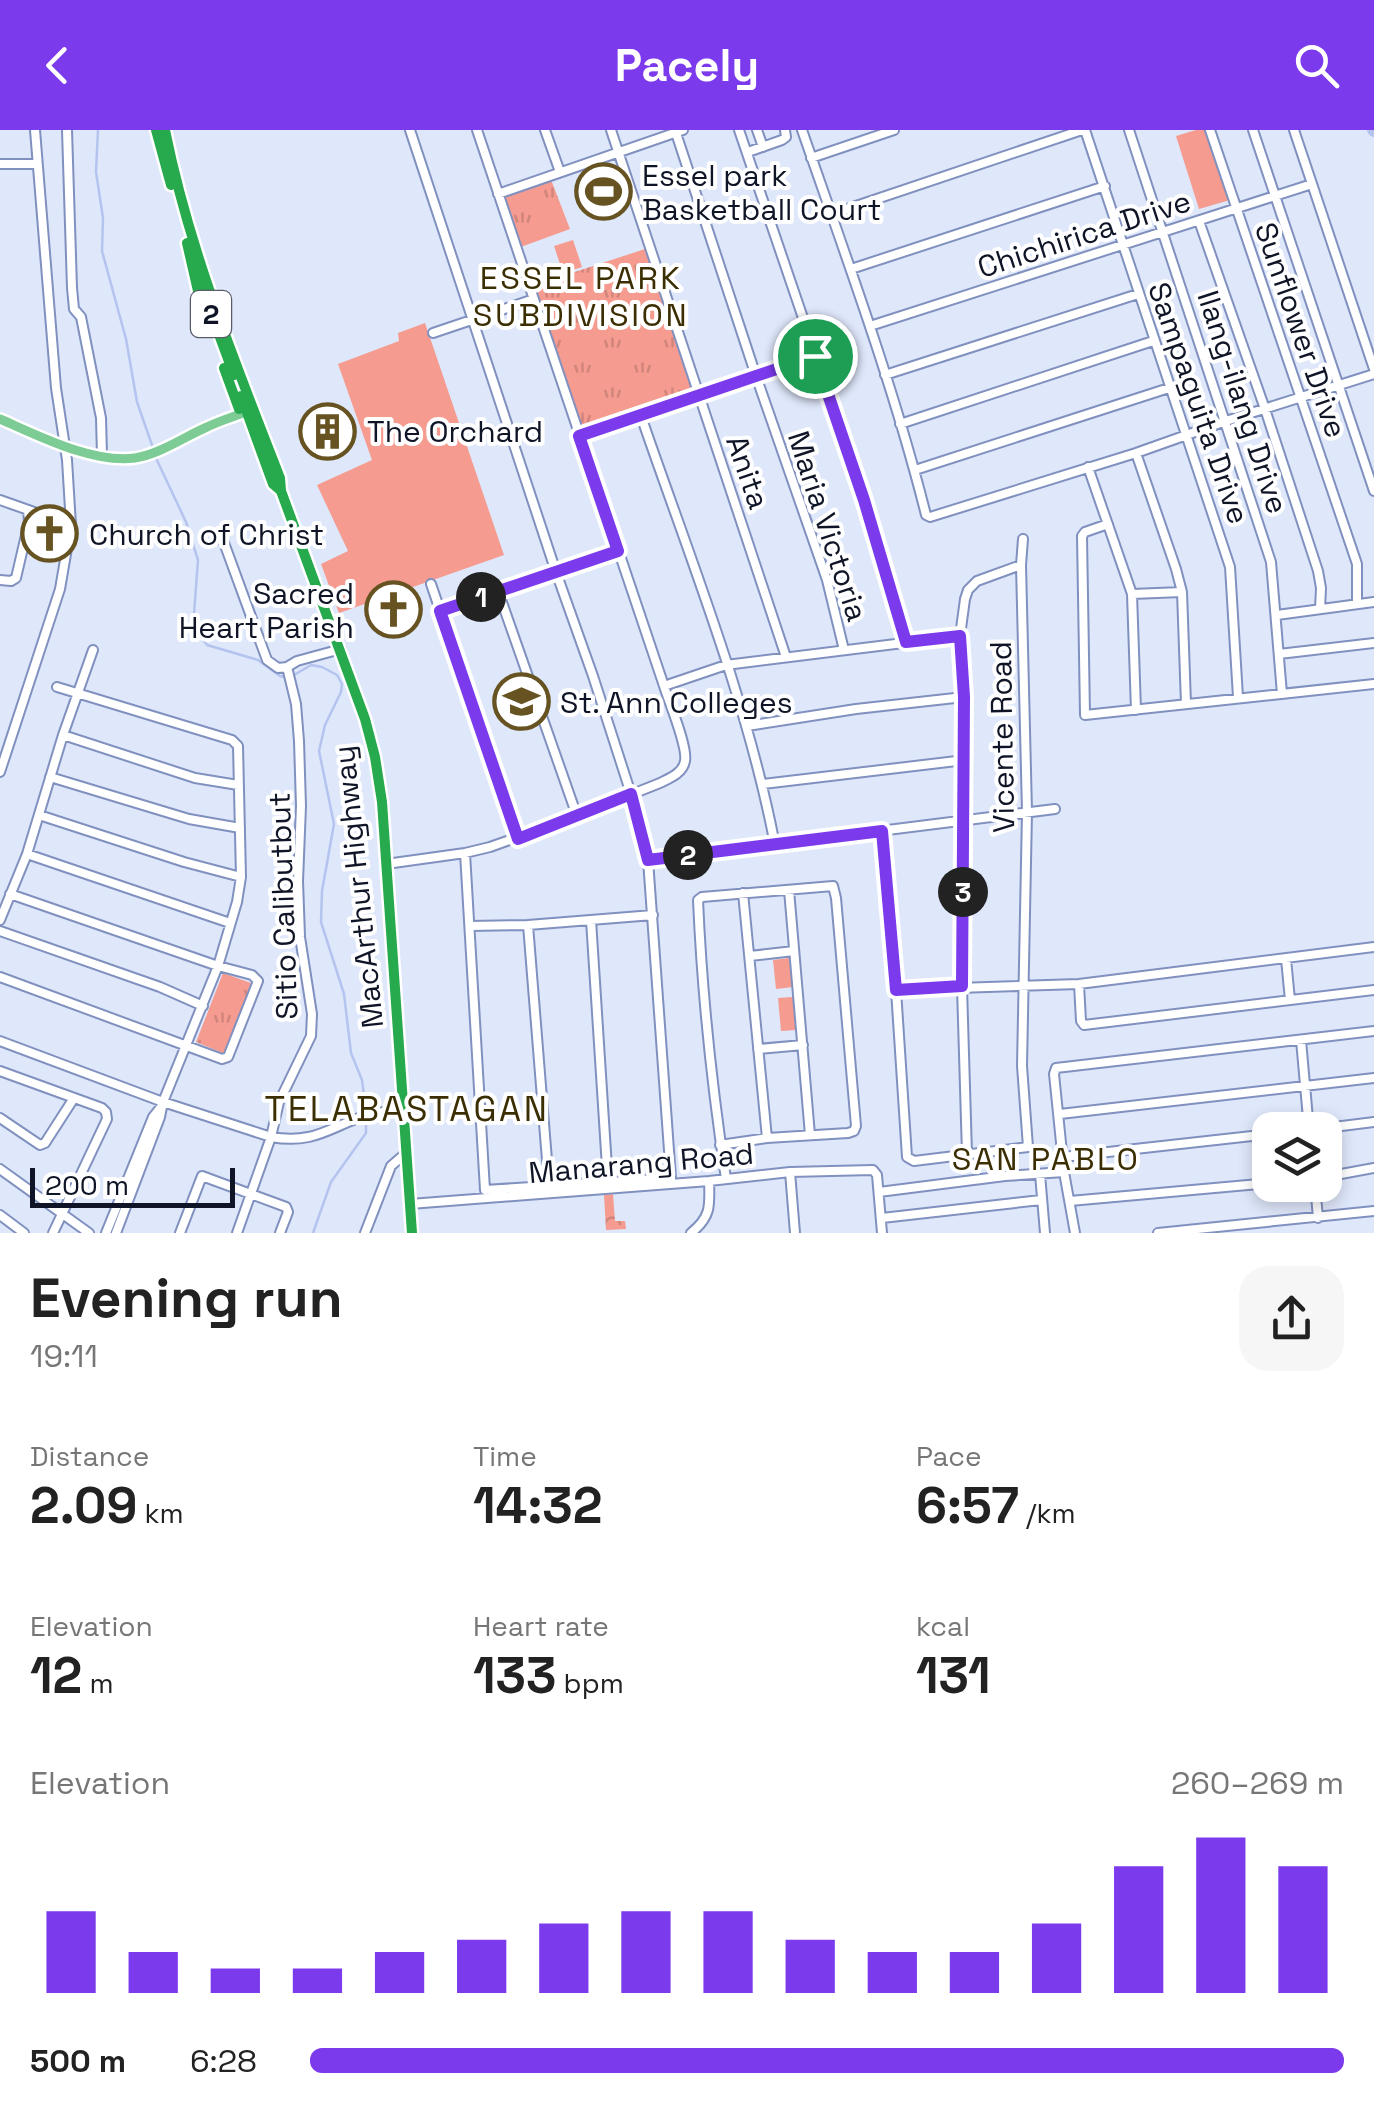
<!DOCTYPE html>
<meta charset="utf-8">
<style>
:root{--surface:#fff;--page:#f6f6f6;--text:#222;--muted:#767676;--accent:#7c3aed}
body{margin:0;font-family:"Space Grotesk",sans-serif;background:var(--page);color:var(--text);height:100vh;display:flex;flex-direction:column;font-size:38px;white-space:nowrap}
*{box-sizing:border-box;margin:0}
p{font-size:32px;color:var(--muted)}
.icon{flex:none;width:55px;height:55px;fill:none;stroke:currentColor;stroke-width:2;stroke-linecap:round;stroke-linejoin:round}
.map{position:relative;height:1103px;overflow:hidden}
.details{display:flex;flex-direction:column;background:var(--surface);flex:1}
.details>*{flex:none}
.buttons{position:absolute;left:1252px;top:982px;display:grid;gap:20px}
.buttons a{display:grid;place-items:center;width:90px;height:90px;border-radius:20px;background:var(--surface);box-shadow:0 5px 15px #0003;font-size:50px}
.scale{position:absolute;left:30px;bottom:25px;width:205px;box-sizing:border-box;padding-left:10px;border:5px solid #0f1526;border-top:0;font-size:28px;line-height:35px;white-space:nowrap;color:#0f1526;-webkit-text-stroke:8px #fff;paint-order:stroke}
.pin{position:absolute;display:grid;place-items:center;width:85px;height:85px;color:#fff;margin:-42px;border:5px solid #fff;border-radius:50%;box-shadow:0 2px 10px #0007}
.km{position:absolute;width:50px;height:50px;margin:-25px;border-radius:50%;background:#222;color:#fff;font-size:28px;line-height:50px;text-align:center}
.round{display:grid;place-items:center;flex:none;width:105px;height:105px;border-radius:30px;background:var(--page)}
.headline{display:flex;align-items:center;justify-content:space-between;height:170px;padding:0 30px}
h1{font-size:55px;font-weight:700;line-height:75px}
.figures{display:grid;grid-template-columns:repeat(3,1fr);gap:15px;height:170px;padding:10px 30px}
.figures div{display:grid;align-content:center}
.figures b{font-size:50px;font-weight:700}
.figures small{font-size:28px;font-weight:400}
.figures p{font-size:28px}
.chart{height:280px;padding:20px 30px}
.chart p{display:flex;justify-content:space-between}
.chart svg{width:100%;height:180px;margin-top:10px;stroke:var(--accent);stroke-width:6}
ul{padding:0 30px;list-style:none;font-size:32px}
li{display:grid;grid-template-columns:160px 120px 1fr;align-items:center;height:75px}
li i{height:25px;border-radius:12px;background:var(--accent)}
header{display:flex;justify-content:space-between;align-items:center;height:130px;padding:0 30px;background:var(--accent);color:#fff;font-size:45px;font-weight:700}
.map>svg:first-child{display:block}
.grass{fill:#f59b8f}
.forest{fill:url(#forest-crowns)}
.park{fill:url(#park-tufts)}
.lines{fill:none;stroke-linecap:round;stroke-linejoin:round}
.stream{stroke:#b4c4ef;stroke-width:2.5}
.river{stroke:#b4c4ef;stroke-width:12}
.minor-casing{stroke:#8091bf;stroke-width:12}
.major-casing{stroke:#fff;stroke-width:14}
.highway-casing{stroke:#fff;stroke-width:15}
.minor{stroke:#fff;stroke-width:8}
.major{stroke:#7dcc95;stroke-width:9}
.highway{stroke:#27aa4e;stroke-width:10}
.route-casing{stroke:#fff;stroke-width:20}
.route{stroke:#7c3aed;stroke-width:12}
.labels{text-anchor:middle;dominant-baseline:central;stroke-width:8;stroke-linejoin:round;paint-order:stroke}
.shield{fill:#fff;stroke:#575b67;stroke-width:2.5}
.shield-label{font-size:28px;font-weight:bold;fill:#0f1526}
.poi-label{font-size:30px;fill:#0f1526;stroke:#fff;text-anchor:start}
.street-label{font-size:30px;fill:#0f1526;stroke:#fff}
.neighbourhood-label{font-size:32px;letter-spacing:2.5px;fill:#3c2e03;stroke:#fff}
.quarter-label{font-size:35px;letter-spacing:2.5px;fill:#3c2e03;stroke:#fff}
</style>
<header><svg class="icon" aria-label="back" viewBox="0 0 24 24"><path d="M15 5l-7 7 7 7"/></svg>Pacely<svg class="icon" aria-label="search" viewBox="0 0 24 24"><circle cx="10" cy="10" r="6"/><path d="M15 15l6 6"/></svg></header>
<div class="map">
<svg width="1374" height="1103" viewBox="0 0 1374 1103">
<defs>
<pattern id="forest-crowns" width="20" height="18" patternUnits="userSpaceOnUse" patternTransform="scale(2.5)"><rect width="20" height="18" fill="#f59b8f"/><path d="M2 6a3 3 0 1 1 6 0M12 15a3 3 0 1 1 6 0" fill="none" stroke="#d1857b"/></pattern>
<pattern id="park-tufts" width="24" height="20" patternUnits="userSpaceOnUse" patternTransform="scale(2.5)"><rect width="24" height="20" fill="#f59b8f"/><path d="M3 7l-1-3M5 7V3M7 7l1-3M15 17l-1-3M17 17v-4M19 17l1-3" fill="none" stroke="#d1857b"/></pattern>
</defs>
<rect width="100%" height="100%" fill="#dfe7fb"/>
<path class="grass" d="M1196,0h12l22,70 -31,9 -23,-73z
M614,47l6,17 -28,9 -6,-17z
M573,110l9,27 -19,6 -9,-27z
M425,193l79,232 -165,58 -18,-49 27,-13 -31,-66 55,-25 -34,-96 61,-23 -1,-8z
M789,828l4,29 -17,2 -3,-29z
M793,867l3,33 -15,1 -3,-33z"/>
<path class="forest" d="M613,1064l2,27h10l1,8 -20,1 -2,-35z"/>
<path class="park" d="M550,47l20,52 -52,19 -18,-53z
M648,118l48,147 -116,38 -48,-147z
M223,843l28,10 -26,71 -29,-12z"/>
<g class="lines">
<path class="stream" d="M98,0l-2,42 7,46 -1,33 24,88 11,63 16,46
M155,326l31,66 12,38 -5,67 14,18 51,15 22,16 9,2 22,-13 11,2 15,8 5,9 -1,8 -16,33 -6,26 15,73 -12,67 -1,31 23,72 7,59 11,27 4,31
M313,1103l18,-51 35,-49v-14"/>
<path class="river" d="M1373,0l1,1"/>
<defs>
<path id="minor" d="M67,0l5,158 2,21 7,8 20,101 1,37
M410,0l146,442 37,104 38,118 17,66 23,318 -186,12 -20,-337
M545,0l15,42
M611,0l175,527
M675,0l81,246 71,204 17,70
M739,0l126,370 41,141
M757,0l6,17
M802,0c44,127 91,254 124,385l4,2 206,-64 90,-32 148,-47
M1085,0l145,437 8,130
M1129,0l142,432 11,132
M1210,0l147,434v40
M1253,0l121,361
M1294,0l80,239
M748,22l34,-12 4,-3 -1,-7
M811,28l83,-28
M0,34h37
M498,64l185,-64
M832,84l250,-84
M1199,91l66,188 53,162 3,17 -1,21
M851,139l254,-83
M870,196l442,-142
M433,203l101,-34
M885,245l253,-81
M641,286c48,140 106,283 134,429
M900,294l253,-83
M579,307l236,-81
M1136,323l40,116 6,23 4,112
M1088,337l44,127 4,116
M915,340l254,-82
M0,370l71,25
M1108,394l-23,8 -3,4 3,179 289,-31
M223,410l44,120 11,8 9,-1 10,-6 44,-12
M0,450l11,1 5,-3 13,-56 -1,-12
M431,454l87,255
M498,461l79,225
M1132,464l50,-2
M440,481l178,-60
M1277,485l97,-13
M1279,524l95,-11
M664,556l62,-21 234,-29
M57,557l175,53 6,6 3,131 -4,25 -19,64 -55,136 -3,15 -44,116
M747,596l109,-17 108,-12
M63,605l132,43 43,7
M0,642l60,-183 11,-64 -4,-65 -11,-72 -21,-258
M50,647l139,42 51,9
M763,654l202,-24
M39,685l145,47 57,15
M882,701l14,159 11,167 7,4 114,-14 -6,-81 5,-254 -6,-247 2,-26
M27,724l203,69
M648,730l407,-51
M386,734l79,-11 25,-6 87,-31 83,-33c10,-5 23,-10 25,-22 3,-14 -16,-59 -21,-75l-187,-556
M789,760l21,245
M743,763l24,245
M0,790l27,-66 36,-119 30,-85
M591,790l17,263
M528,795l21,260
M470,796l58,-1 125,-10
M0,801l160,56 43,19
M750,826l44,-5
M1286,829l4,41
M0,847l222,82 6,-2 30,-76 -6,-6 -34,-9 -208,-72
M1079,854l2,37 3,4 290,-35
M896,860l183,-6 295,-37
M1301,910l8,90
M0,911l163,61 108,35c46,8 60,-12 100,-23 11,-3 22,-2 33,-3
M758,919l45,-4
M0,941l102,37 4,4 1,7 -54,114
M1060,984l314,-36
M0,988l40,27 5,-2 29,-45
M1310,1000l64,-8
M720,1015l47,-7 81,-5 6,-2 2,-5 -20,-228 -3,-12 -131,11 -4,3c4,92 14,187 28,279
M967,1024l-5,-167 2,-290 -4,-61 5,-37 3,-9 9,-9 44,-16
M1063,1027l207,-23
M0,1039l89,64
M790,1042l5,61
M1040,1044l5,59
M1325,1047l49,-9
M1315,1055l3,33
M879,1062l126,-16 59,-4
M1070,1071l200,-18
M410,1074l299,-23 81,-9 83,-2 4,5 5,58
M0,1085l24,18
M882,1088l159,-18
M106,1103l47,-116 8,-10
M180,1103l22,-57 84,31 2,5 -8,21
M237,1103l34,-96 8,-35 32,-66 1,-22 -12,-77 -2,-56 3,-75 -2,-65 -3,-37 -9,-37
M365,1103l26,-67 15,-13
M691,1103c20,-16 19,-27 18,-52
M1075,1103l-11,-61 -10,-98 2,-6 318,-37
M1158,1103l216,-22"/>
<path id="major" d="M0,289c37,16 93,45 135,39 25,-4 49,-21 72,-31 14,-7 29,-11 44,-17"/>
<path id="highway" d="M156,0l15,55
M165,0c24,120 71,235 115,348l1,13 84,228 10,38 7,45 30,431
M187,113l11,48
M200,153l34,92
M224,238l15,41
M241,266l32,88 7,6"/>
</defs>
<use href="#minor" class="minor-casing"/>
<use href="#major" class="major-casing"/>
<use href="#highway" class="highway-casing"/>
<use href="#minor" class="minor"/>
<use href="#major" class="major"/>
<use href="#highway" class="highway"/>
</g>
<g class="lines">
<defs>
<path id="route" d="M815,226l49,144 42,142 54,-6 4,61 -2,289 -66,4 -14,-159 -234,29 -17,-66 -113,45 -78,-228 178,-60 -39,-115z"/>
</defs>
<use href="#route" class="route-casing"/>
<use href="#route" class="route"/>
</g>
<defs>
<symbol id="stadium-ring" viewBox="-11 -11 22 22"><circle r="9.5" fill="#fff" stroke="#665321" stroke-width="1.5"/><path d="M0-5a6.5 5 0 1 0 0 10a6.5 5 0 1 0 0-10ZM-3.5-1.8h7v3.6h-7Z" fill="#665321"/></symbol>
<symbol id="building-ring" viewBox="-11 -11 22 22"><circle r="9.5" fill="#fff" stroke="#665321" stroke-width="1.5"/><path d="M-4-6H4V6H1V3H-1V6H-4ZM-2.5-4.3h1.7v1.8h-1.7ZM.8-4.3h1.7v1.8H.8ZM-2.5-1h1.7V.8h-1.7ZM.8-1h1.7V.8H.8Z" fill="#665321"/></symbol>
<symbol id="church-ring" viewBox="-11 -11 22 22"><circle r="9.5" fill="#fff" stroke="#665321" stroke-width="1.5"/><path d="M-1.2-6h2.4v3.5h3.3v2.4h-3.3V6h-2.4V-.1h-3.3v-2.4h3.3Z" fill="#665321"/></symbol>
<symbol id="university-ring" viewBox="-11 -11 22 22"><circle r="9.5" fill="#fff" stroke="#665321" stroke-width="1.5"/><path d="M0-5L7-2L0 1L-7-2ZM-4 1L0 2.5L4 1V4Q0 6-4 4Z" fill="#665321"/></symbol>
</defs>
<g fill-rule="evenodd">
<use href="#stadium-ring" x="572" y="30" width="63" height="63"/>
<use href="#building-ring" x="296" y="270" width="63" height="63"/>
<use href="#church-ring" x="18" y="372" width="63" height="63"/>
<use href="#church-ring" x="362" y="448" width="63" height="63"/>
<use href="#university-ring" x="490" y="540" width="63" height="63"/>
</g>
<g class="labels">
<rect class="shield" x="191" y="161" width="40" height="46" rx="8"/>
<g class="shield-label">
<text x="211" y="184">2</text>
</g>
<g class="poi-label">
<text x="642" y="45">Essel park<tspan x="642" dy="34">Basketball Court</tspan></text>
<text x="367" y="301">The Orchard</text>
<text x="89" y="404">Church of Christ</text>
<text x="354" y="463" text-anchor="end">Sacred<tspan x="354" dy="34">Heart Parish</tspan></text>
<text x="560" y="572">St. Ann Colleges</text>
</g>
<g class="street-label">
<text transform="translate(1084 104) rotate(-18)">Chichirica Drive</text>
<text transform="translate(1301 200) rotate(71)">Sunflower Drive</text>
<text transform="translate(1243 272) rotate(72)">Ilang-ilang Drive</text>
<text transform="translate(1199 273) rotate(71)">Sampaguita Drive</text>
<text transform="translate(748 342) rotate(71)">Anita</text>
<text transform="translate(828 396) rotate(72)">Maria Victoria</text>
<text transform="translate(1002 607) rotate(-91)">Vicente Road</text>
<text transform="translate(358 757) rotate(-96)">MacArthur Highway</text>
<text transform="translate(283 776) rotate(-92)">Sitio Calibutbut</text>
<text transform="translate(641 1033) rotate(-5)">Manarang Road</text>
</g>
<g class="neighbourhood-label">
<text x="581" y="148">ESSEL PARK<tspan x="581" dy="37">SUBDIVISION</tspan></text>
<text x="1046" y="1029">SAN PABLO</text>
</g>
<g class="quarter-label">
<text x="407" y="979">TELABASTAGAN</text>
</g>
</g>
</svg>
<div class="buttons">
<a><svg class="icon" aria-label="layers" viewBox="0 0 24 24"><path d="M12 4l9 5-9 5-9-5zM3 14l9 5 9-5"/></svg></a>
</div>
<div class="scale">200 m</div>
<div class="pin" style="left:815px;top:226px;background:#1e9e55"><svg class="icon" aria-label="arrive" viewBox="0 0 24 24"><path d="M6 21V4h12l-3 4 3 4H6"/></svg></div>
<b class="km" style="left:481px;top:467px">1</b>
<b class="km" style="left:688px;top:725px">2</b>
<b class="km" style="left:963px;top:762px">3</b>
</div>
<section class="details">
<div class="headline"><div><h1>Evening run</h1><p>19:11</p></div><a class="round"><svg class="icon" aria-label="share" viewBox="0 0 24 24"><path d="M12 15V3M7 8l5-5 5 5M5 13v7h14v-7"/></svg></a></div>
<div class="figures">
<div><p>Distance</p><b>2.09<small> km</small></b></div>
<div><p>Time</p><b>14:32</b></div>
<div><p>Pace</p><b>6:57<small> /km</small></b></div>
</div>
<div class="figures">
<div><p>Elevation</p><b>12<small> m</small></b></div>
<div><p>Heart rate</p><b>133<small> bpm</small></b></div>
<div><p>kcal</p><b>131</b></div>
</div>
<div class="chart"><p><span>Elevation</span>260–269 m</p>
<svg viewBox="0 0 160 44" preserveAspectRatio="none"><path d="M5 44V24M15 44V34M25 44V38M35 44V38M45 44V34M55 44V31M65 44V27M75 44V24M85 44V24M95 44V31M105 44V34M115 44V34M125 44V27M135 44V13M145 44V6M155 44V13"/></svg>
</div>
<ul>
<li><b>500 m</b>6:28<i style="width:100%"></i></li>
</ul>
</section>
